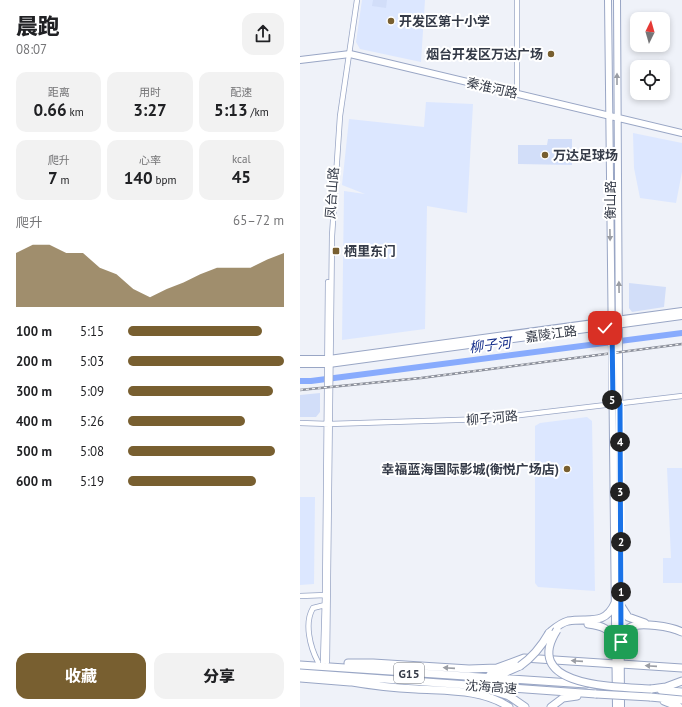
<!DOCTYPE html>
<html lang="zh">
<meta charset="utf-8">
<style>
:root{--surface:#fff;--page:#f2f2f2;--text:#202124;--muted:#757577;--accent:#785f30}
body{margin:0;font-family:"PT Sans","Noto Sans SC",sans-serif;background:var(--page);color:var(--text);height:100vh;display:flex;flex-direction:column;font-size:15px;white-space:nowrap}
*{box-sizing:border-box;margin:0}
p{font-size:13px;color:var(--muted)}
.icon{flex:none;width:22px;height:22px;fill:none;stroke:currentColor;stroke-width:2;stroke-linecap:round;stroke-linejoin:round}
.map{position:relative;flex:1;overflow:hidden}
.sheet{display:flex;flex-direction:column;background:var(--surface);width:300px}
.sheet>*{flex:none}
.needle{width:26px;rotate:5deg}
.controls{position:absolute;left:330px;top:12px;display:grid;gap:8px}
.controls a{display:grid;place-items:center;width:40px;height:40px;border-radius:8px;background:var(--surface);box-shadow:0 2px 6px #0003;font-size:20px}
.pin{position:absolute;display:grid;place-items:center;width:34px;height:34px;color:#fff;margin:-17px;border-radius:8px;box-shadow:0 2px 6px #0006}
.km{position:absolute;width:20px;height:20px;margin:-10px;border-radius:50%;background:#222;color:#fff;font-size:11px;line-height:20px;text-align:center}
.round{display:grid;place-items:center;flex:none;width:42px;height:42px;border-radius:12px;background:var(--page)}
.summary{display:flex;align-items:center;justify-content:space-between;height:68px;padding:0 16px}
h1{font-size:22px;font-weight:800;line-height:30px}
.stats{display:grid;grid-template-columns:repeat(3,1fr);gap:6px;height:68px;padding:4px 16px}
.stats div{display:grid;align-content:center;border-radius:10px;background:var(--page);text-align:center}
.stats b{font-size:17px;font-weight:800}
.stats small{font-size:11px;font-weight:400}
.stats p{font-size:11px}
.chart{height:112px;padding:8px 16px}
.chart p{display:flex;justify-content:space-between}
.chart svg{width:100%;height:72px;margin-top:4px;fill:var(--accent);opacity:.7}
.primary-button{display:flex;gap:8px;margin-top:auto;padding:8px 16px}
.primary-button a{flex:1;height:46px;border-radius:12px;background:var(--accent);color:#fff;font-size:16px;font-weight:800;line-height:46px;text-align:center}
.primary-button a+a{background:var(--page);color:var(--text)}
ul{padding:0 16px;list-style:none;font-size:13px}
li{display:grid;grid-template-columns:64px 48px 1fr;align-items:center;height:30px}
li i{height:10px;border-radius:5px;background:var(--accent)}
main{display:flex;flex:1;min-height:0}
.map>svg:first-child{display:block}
.built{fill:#dce7ff}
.green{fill:#d2def9}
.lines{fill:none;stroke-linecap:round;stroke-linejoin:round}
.river{stroke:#88abfd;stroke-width:6}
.minor-casing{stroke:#99a6c5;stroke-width:6}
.major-casing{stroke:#99a6c5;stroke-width:8}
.highway-casing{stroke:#99a6c5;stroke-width:9}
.minor{stroke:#fff;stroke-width:4.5}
.major{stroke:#fff;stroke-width:6}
.highway{stroke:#fff;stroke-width:7}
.rail-casing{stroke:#8c909b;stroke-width:2.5}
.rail{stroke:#fff;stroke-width:1;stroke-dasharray:3;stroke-linecap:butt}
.highway-bridge-casing{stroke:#99a6c5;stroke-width:9;stroke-linecap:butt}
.highway-bridge{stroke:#fff;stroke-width:7}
.oneway{fill:#9a9da4}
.route-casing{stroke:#fff;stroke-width:8}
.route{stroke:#1a73e8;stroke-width:5}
.poi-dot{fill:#785f30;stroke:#fff;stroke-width:1.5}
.labels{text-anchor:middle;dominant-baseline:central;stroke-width:4;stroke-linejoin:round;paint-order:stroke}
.shield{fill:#fff;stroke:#72767f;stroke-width:1}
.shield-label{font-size:12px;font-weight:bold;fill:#353b48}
.poi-label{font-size:13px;font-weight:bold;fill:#353b48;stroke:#fff;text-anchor:start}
.street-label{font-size:13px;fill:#353b48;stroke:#fff}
.water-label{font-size:14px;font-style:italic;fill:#142d8a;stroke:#fff}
</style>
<main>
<section class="sheet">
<div class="summary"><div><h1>晨跑</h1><p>08:07</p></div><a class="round"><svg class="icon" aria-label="share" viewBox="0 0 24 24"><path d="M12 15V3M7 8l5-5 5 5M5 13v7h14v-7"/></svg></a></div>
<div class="stats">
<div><p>距离</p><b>0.66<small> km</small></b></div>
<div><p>用时</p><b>3:27</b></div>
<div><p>配速</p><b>5:13<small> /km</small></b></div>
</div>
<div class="stats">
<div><p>爬升</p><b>7<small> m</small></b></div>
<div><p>心率</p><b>140<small> bpm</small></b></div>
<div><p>kcal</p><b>45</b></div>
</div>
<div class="chart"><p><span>爬升</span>65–72 m</p>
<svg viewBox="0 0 160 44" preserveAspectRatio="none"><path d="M0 44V11L10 6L20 6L30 11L40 11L50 20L60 24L70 33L80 38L90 33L100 29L110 24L120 20L130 20L140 20L150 15L160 11V44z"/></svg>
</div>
<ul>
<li><b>100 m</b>5:15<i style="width:86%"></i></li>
<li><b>200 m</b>5:03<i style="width:100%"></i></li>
<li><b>300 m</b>5:09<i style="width:93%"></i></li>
<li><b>400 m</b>5:26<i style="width:75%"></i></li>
<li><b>500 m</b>5:08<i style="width:94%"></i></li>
<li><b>600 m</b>5:19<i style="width:82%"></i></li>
</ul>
<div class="primary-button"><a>收藏</a><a>分享</a></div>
</section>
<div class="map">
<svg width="382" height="707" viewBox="0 0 382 707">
<rect width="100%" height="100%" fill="#eff2f9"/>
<path class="built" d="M62,0h63l-4,62 -61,-13 -4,-7z
M126,102l47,2 -6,109 -40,-7 -2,123 -83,11 2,-149 21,3 -23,-9 7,-66 75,8z
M333,133l49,10v29l-6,31 -36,-5 -6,-30z
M287,417l5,4 3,170 -57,-4 -3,-4v-157l5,-3z
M367,468h15v115h-19v-25h8z
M0,497h15l-1,87 -14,1z"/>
<path class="green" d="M73,0h14l-1,8 -14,-2z
M248,139h24v26l-54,-1v-19h29z
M329,283l37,4 -2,20 -32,5 -3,-4z
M20,393v19l-4,5h-16v-22z"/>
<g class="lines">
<path class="river" d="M0,381h11l371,-48"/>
<defs>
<path id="minor" d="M217,90v-90
M0,423l29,1 158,-5 195,-23
M0,596l26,-1
M18,662c-8,-15 -14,-39 -5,-54l12,-3
M23,662l2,-67 3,-313
M27,662l5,-426 8,-120 17,-116"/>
<path id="major" d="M308,0l8,707
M317,0l4,707
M0,60l50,-6 332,79
M0,359h29l353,-48
M0,364h29l353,-48"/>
<path id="highway" d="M321,606l7,11 17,6
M288,624c15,2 21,4 27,18
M249,633c6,-5 11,-10 19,-12 20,-4 36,6 47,-18
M321,642c2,-5 4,-11 8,-14 10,-7 43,-1 53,4
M48,663h25l96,6 28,-1 27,-10 92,6
M321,664l61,4
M0,665l286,19
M0,673l296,21
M190,675l14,-2 16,-7
M0,678l50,4
M46,681c23,4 47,7 70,8 32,2 66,0 93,18
M351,689l15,-2 16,-6
M190,690l19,6 16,11
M361,690l21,2
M350,697l32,3
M364,701l15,6
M251,707l12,-9 14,-2"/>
</defs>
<use href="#minor" class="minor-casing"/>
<use href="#major" class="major-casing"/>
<use href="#highway" class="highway-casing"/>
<use href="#minor" class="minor"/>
<use href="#major" class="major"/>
<use href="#highway" class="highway"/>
<defs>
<path id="rail" d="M0,390l121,-12 261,-34"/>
</defs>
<use href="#rail" class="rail-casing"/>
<use href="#rail" class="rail"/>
<defs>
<path id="highway-bridge" d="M257,630c-37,58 62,57 94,59
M220,666c13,-9 21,-19 29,-33
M296,694l54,3"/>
</defs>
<use href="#highway-bridge" class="highway-bridge-casing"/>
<use href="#highway-bridge" class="highway-bridge"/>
</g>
<defs><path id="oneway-solid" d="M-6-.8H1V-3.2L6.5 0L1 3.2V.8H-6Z"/></defs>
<g class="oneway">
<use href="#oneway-solid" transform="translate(317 79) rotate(-90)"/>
<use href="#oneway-solid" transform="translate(310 235) rotate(89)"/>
<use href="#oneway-solid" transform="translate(319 287) rotate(-91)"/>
<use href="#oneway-solid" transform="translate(277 661) rotate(-176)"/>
<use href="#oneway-solid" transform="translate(351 666) rotate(-176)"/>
<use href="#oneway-solid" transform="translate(149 668) rotate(-176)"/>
</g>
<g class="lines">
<defs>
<path id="route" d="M305,328l7,-1 1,78 7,-1 1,238"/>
</defs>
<use href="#route" class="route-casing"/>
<use href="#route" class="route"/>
</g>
<g class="poi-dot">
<circle cx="91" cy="21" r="4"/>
<circle cx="251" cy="54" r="4"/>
<circle cx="245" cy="155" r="4"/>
<rect x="32" y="247" width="8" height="8" rx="2"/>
<circle cx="267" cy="469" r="4"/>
</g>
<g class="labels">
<rect class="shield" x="94" y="663" width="30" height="20" rx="3"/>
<g class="shield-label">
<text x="109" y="673">G15</text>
</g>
<g class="poi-label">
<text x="99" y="21">开发区第十小学</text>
<text x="243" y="54" text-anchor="end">烟台开发区万达广场</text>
<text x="253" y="155">万达足球场</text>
<text x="44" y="251">栖里东门</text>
<text x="259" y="469" text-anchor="end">幸福蓝海国际影城(衡悦广场店)</text>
</g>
<g class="street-label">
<text transform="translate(192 88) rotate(13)">秦淮河路</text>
<text transform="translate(32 193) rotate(-86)">凤台山路</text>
<text transform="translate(310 200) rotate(-90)">衡山路</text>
<text transform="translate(251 334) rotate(-8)">嘉陵江路</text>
<text transform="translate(192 418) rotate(-5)">柳子河路</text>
<text transform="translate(191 687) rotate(4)">沈海高速</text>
</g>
<g class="water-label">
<text transform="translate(190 345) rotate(-7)">柳子河</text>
</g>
</g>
</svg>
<div class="controls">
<a><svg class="needle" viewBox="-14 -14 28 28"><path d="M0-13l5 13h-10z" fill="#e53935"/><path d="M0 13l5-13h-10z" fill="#757577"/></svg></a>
<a><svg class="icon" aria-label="locate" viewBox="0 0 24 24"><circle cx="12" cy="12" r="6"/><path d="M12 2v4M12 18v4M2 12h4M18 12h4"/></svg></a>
</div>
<div class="pin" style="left:321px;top:642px;background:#1e9e55"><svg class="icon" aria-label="arrive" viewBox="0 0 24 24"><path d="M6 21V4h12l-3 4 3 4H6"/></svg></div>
<div class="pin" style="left:305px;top:328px;background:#d93025"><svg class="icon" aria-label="check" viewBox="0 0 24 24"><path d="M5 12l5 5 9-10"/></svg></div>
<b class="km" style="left:321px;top:592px">1</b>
<b class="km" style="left:321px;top:542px">2</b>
<b class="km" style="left:320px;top:492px">3</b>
<b class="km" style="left:320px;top:442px">4</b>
<b class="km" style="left:312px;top:400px">5</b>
</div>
</main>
